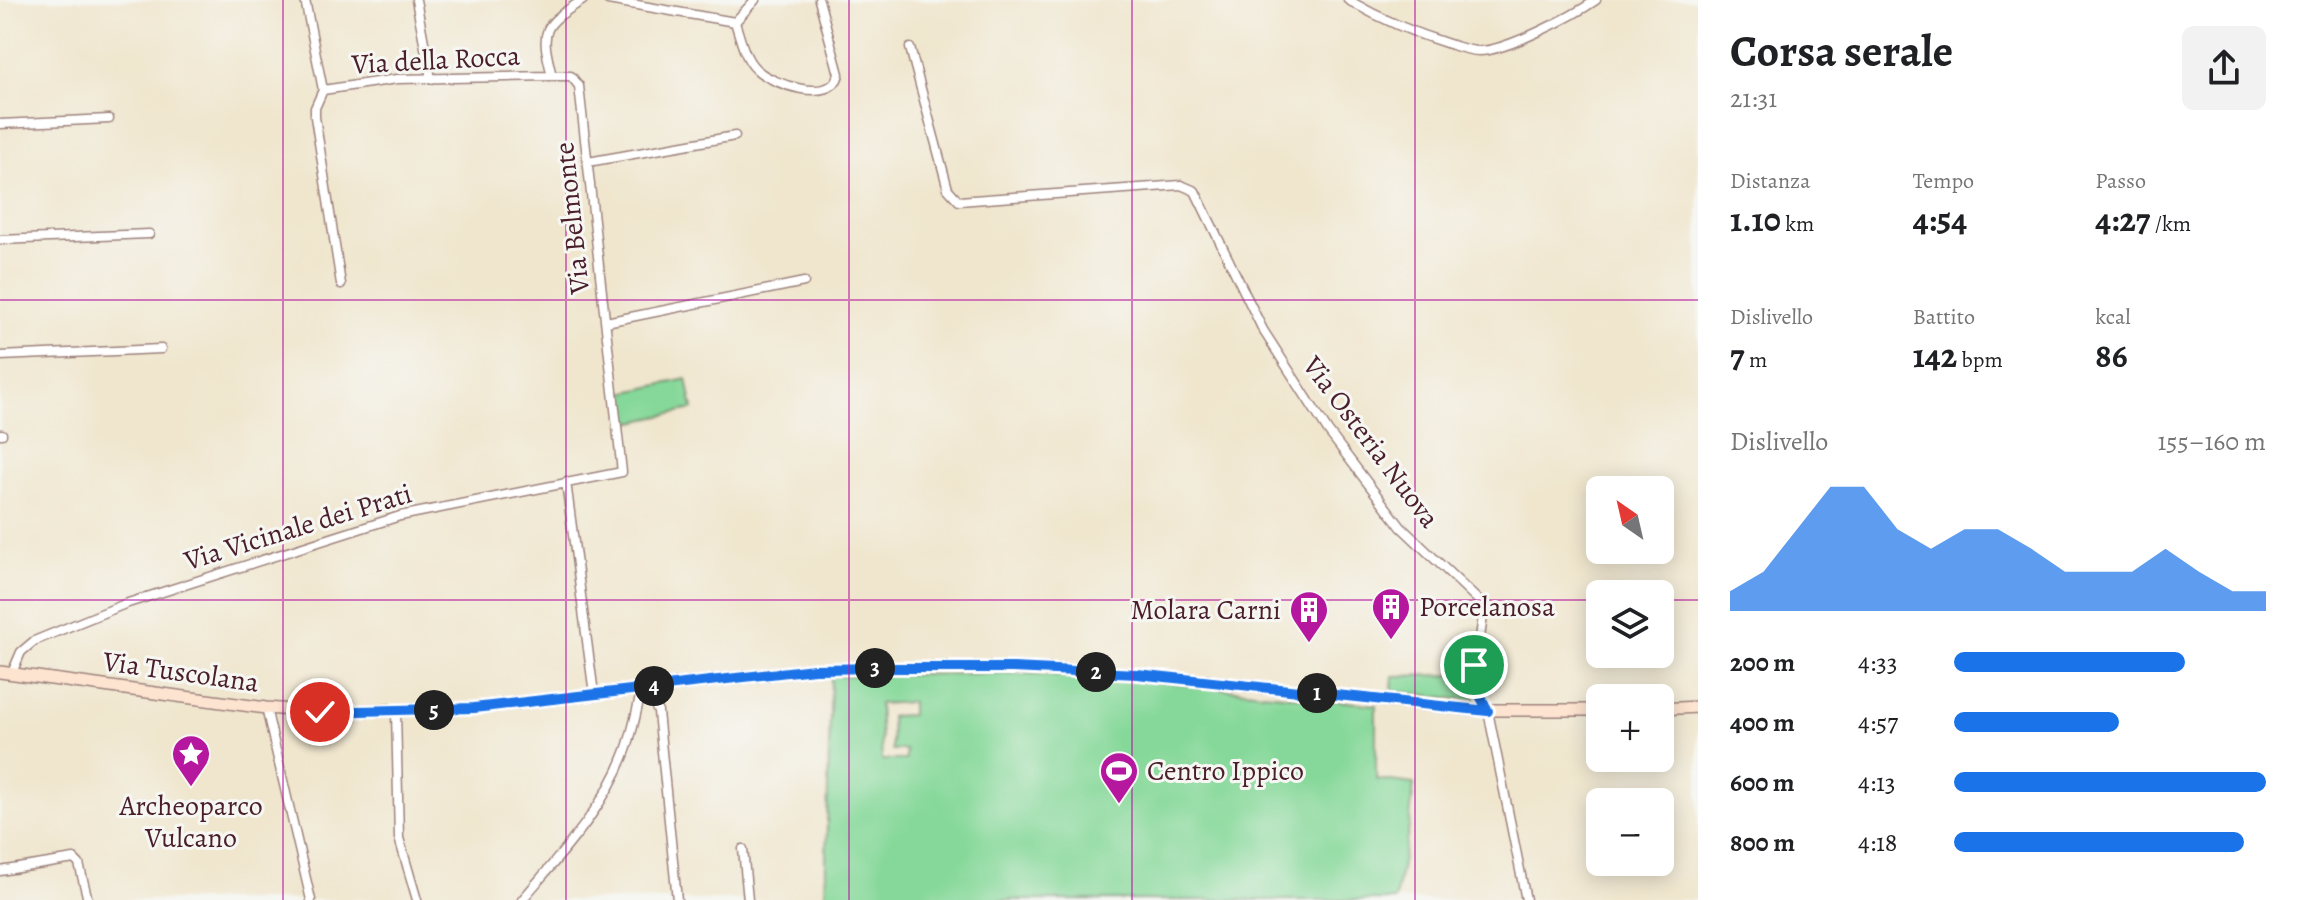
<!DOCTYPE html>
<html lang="it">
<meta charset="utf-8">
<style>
:root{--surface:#fff;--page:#f2f2f2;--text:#202124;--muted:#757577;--accent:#1a73e8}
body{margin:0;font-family:Alegreya,serif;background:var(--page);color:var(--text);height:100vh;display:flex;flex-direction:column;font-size:30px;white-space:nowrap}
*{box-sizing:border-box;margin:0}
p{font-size:26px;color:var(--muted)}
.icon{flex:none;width:44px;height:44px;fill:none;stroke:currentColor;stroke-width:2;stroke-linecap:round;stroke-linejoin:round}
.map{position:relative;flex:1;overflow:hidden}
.drawer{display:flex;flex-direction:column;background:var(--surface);width:600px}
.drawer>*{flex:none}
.needle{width:52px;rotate:326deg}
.controls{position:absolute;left:1586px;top:476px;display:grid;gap:16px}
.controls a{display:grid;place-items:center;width:88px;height:88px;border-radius:12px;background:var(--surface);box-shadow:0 4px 20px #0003;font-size:40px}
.pin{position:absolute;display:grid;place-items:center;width:68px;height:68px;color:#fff;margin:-34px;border:4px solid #fff;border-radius:50%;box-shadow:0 2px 8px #0007}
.km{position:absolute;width:40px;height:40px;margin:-20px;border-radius:50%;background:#222;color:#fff;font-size:22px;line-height:40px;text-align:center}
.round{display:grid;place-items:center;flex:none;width:84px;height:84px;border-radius:12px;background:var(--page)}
.overview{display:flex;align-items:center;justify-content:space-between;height:136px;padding:0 32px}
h1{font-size:44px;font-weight:700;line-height:60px}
.metrics{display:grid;grid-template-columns:repeat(3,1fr);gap:12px;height:136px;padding:8px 32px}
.metrics div{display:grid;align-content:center}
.metrics b{font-size:34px;font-weight:700}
.metrics small{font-size:22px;font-weight:400}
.metrics p{font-size:22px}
.chart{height:224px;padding:16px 32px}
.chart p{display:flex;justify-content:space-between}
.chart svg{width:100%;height:144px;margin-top:8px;fill:var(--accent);opacity:.7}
ul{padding:0 32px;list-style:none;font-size:26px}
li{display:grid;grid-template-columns:128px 96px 1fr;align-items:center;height:60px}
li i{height:20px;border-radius:10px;background:var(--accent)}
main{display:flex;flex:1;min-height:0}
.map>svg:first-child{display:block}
.grass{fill:#85d899;stroke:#687c62;stroke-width:2;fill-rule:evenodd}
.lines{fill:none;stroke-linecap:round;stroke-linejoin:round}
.street-casing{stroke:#9d827c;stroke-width:11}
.secondary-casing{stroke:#9d827c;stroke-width:14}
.street{stroke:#fff;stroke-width:8}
.secondary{stroke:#fde4d1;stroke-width:11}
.route-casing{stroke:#fff;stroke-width:16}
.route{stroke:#1a73e8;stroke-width:10}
.grid{fill:none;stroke:#b5179e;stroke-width:2;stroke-opacity:0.55}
.labels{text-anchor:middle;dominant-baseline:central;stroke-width:6;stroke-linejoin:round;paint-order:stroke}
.street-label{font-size:28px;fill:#4a1f2b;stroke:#f6f6f2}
.poi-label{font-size:28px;fill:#4a1f2b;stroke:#f6f6f2;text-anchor:start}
</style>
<main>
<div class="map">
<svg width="1698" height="900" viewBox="0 0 1698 900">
<rect width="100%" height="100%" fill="#f6f6f2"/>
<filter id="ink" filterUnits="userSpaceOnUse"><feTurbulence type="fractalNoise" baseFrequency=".0125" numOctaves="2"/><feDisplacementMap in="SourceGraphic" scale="16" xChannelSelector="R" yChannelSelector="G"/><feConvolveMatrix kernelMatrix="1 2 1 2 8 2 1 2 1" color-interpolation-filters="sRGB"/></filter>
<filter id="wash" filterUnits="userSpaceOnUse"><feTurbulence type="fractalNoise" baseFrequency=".006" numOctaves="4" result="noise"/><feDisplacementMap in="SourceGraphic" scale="32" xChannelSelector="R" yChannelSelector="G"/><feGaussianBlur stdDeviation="1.8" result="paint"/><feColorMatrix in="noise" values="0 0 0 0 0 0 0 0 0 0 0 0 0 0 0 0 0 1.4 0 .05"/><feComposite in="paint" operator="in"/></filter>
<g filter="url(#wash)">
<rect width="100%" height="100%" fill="#f0e6ce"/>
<path class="grass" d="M687,379l6,30 -65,14 -6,-30z
M1010,673l123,6 243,26v74l38,5 -5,43 -14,73h-570l6,-224zM911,702v13l-20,1 1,34h14v10h-24l-3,-56z
M1452,675l10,5 14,21 -84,-10 1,-15z"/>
</g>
<g filter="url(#ink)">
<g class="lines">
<defs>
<path id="street" d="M305,0l18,90 -8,18v9l26,167
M416,0l15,79
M608,0l127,22
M1348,0c33,19 65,33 101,44 10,3 20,7 30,7 27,0 94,-35 117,-51
M735,22c5,15 9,36 21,47 15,15 76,36 83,5l-20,-74
M735,22l20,-22
M910,48l38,141 11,12 222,-16 14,6 68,139 65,101 73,96 78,74 5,8 -10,71 14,31 38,189
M323,90l74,-11 155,-3
M0,124l109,-5
M588,162l147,-26
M0,240l149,-6
M606,322l198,-40
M0,356l161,-7
M0,434h2
M566,482l28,212
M12,673l9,-21 13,-11 91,-37 275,-88 222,-44 -43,-386 -8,-10h-19c-12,-47 -10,-50 31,-76
M641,694l11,5 6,13 19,188
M266,708l45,192
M396,712l3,126 18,62
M743,849l5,51
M0,871l74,-12 5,5 9,36
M522,900c38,-45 82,-91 103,-147 8,-21 12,-44 17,-66"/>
<path id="secondary" d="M0,672l266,36 54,4 154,-4 340,-39 73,-1h126l124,6 338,36h125
M1660,709l38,-2"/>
</defs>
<use href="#street" class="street-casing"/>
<use href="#secondary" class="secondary-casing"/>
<use href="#street" class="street"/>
<use href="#secondary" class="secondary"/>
</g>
</g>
<g class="lines" filter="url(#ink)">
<defs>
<path id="route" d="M320,712l154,-4 340,-39 73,-1h126l124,6 351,37 -13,-25 -1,-21"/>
</defs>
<use href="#route" class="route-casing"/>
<use href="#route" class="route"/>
</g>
<path class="grid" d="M283,0v900M566,0v900M849,0v900M1132,0v900M1415,0v900M0,300h1698M0,600h1600M1660,600h38"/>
<defs>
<symbol id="building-pin" viewBox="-11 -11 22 30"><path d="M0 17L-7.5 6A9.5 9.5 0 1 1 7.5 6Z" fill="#b5179e" stroke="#f6f6f2"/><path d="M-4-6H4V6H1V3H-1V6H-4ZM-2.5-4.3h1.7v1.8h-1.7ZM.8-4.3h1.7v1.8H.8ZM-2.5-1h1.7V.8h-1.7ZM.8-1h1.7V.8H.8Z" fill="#fff"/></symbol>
<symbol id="sight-pin" viewBox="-11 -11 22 30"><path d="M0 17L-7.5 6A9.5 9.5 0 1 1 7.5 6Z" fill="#b5179e" stroke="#f6f6f2"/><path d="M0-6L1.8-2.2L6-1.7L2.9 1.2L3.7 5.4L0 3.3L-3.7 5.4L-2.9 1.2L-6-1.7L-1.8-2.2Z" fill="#fff"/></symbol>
<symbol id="stadium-pin" viewBox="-11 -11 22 30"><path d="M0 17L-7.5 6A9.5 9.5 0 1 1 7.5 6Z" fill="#b5179e" stroke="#f6f6f2"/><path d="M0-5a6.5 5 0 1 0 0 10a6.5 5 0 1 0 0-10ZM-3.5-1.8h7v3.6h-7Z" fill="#fff"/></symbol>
</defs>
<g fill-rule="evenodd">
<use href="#building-pin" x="1369" y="585" width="44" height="60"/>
<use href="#building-pin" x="1287" y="588" width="44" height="60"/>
<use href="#sight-pin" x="169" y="732" width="44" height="60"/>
<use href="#stadium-pin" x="1097" y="749" width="44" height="60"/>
</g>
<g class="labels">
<g class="street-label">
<text transform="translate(436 60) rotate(-3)">Via della Rocca</text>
<text transform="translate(572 218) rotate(-96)">Via Belmonte</text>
<text transform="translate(1371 442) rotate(53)">Via Osteria Nuova</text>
<text transform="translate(298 527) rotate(-17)">Via Vicinale dei Prati</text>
<text transform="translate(181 672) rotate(8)">Via Tuscolana</text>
</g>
<g class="poi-label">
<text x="1419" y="607">Porcelanosa</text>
<text x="1281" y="610" text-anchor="end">Molara Carni</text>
<text x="1147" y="771">Centro Ippico</text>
<text x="191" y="806" text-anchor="middle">Archeoparco<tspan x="191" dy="32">Vulcano</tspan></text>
</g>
</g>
</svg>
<div class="controls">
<a><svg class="needle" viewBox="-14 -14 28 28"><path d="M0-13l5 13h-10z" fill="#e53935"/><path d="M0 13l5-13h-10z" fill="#757577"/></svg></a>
<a><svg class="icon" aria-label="layers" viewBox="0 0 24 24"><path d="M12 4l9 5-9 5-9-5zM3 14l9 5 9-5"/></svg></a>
<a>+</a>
<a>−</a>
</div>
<div class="pin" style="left:1474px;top:665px;background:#1e9e55"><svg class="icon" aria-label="arrive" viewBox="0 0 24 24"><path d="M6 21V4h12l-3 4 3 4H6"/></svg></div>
<div class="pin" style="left:320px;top:712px;background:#d93025"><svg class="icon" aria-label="check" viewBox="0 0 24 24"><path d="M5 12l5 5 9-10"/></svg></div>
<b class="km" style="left:1317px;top:693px">1</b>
<b class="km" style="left:1096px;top:672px">2</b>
<b class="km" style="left:875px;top:668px">3</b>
<b class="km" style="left:654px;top:686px">4</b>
<b class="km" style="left:434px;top:710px">5</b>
</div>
<section class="drawer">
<div class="overview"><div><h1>Corsa serale</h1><p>21:31</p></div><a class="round"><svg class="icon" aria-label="share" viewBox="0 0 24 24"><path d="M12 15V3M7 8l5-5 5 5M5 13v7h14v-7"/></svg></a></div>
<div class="metrics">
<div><p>Distanza</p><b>1.10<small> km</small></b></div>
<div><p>Tempo</p><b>4:54</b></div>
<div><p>Passo</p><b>4:27<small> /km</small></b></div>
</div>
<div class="metrics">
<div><p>Dislivello</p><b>7<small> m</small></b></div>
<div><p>Battito</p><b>142<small> bpm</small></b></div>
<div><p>kcal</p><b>86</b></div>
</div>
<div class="chart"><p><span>Dislivello</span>155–160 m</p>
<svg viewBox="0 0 160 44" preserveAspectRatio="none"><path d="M0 44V38L10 32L20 19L30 6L40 6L50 19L60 25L70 19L80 19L90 25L100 32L110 32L120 32L130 25L140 32L150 38L160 38V44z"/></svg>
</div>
<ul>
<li><b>200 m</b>4:33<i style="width:74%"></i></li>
<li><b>400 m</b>4:57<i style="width:53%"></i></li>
<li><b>600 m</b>4:13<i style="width:100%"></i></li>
<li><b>800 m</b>4:18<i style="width:93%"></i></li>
</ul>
</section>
</main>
